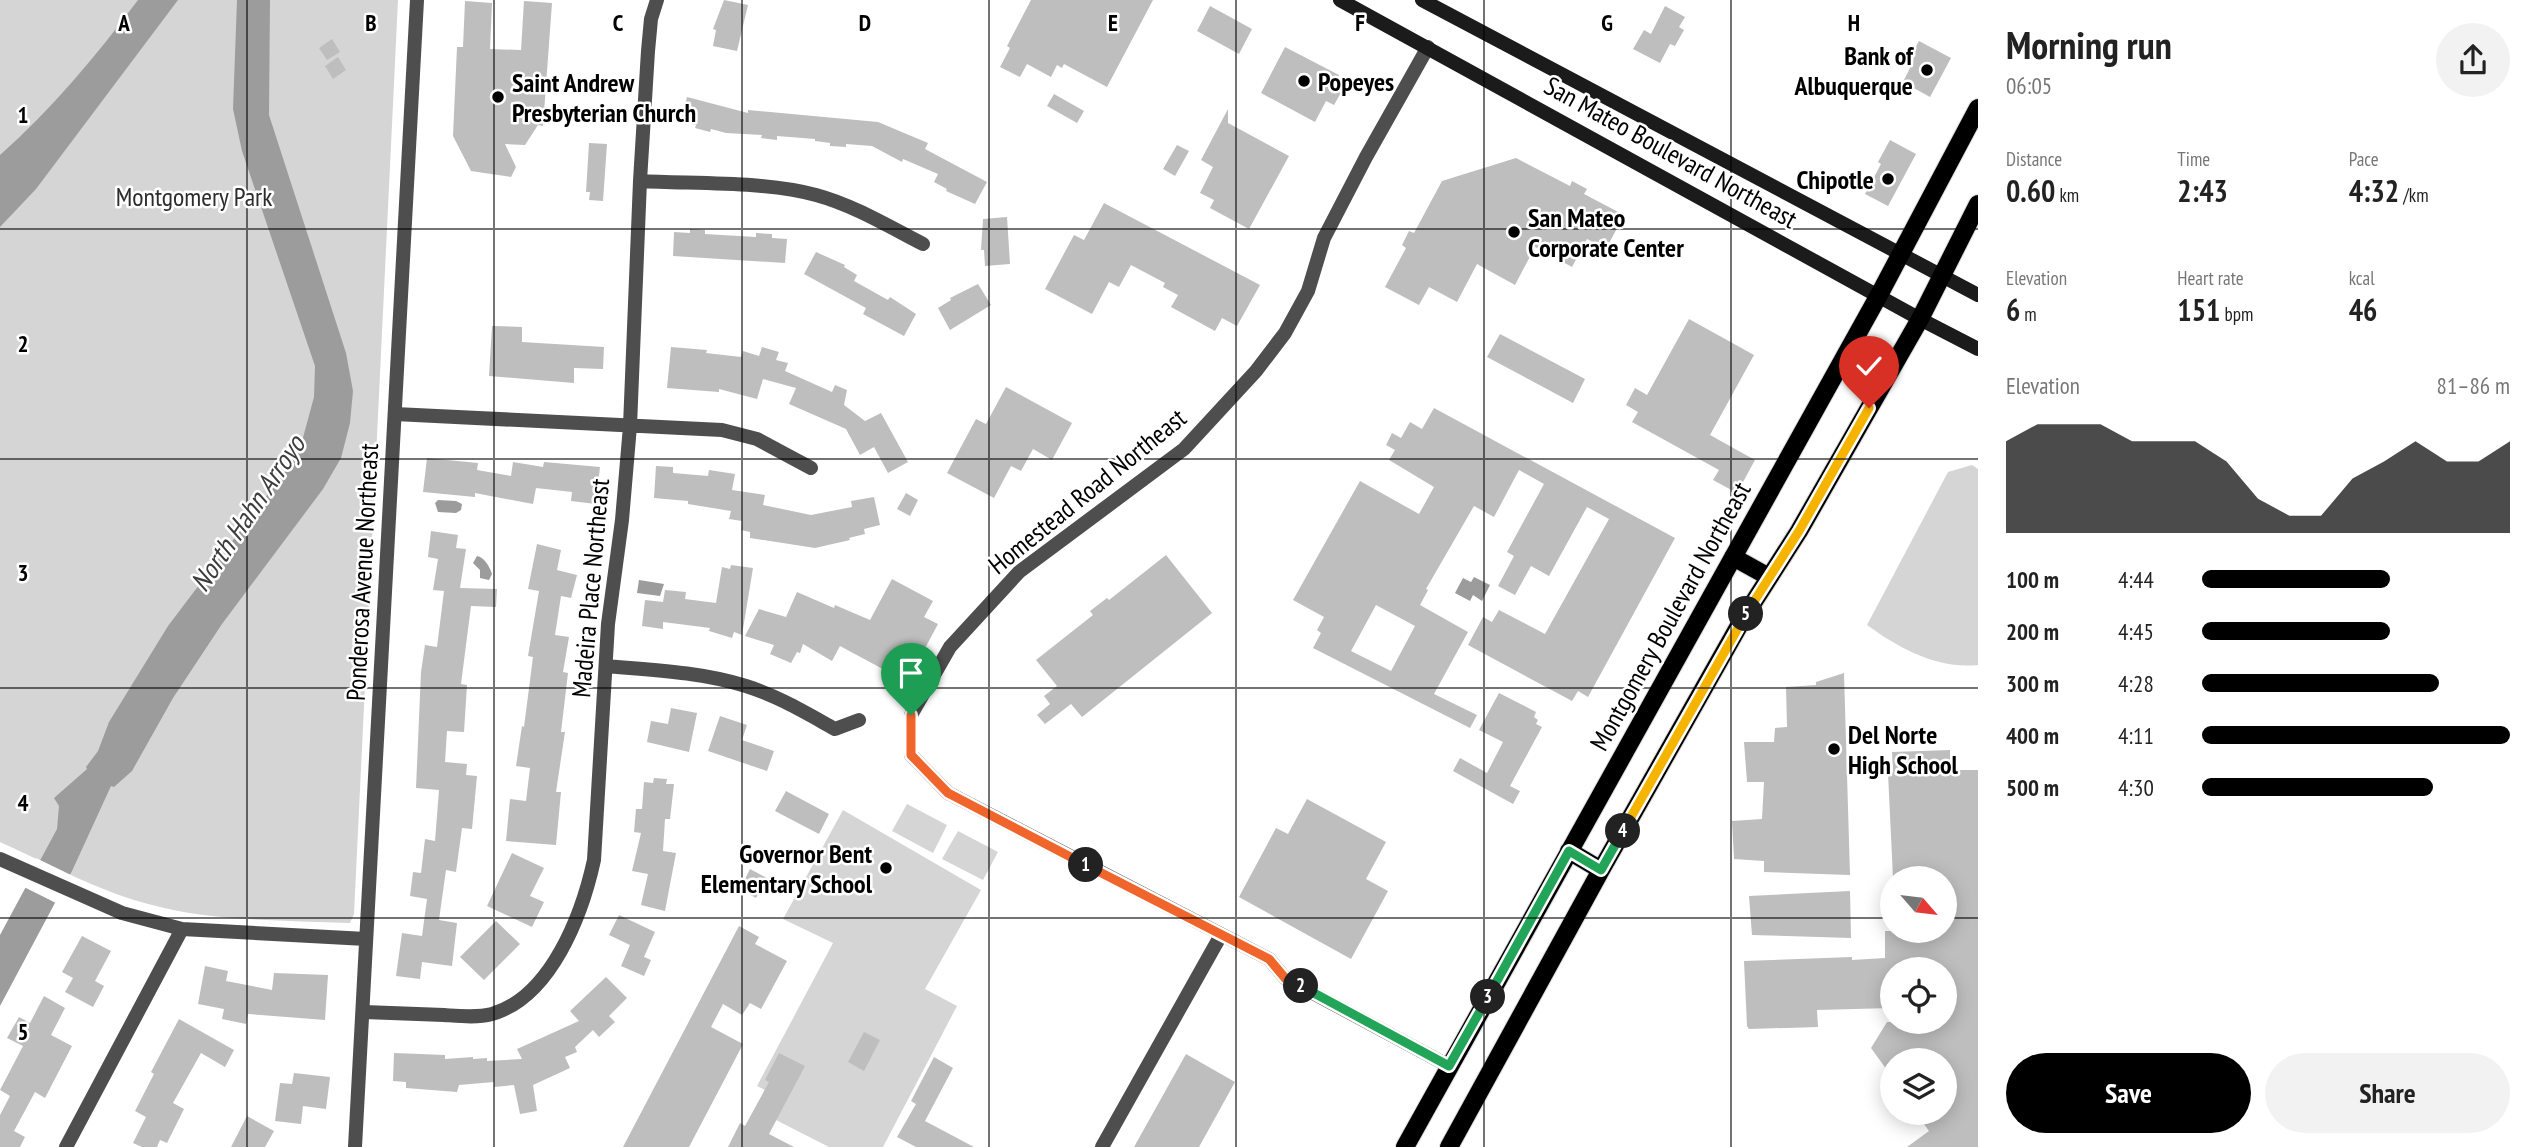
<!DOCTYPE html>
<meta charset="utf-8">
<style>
:root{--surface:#fff;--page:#f2f2f2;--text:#222;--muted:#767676;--accent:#000}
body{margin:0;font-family:"PT Sans Narrow",sans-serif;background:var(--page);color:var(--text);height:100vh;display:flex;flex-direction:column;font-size:26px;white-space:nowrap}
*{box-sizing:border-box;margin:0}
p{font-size:23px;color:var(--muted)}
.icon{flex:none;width:38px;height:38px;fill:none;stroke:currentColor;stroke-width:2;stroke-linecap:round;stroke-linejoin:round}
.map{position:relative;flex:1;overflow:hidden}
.side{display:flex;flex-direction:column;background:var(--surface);width:560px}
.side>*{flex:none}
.needle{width:46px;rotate:118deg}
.controls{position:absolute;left:1880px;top:866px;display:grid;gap:14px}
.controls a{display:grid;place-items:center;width:77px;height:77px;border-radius:50%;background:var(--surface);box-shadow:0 4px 18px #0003;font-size:35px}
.pin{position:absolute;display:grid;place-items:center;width:60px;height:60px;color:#fff;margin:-72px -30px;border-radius:50% 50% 50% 0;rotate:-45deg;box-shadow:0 0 7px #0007}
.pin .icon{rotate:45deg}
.km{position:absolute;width:35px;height:35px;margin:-18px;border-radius:50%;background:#222;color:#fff;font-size:19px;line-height:35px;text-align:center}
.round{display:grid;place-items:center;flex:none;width:74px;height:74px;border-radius:37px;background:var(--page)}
.summary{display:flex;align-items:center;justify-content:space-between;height:119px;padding:0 28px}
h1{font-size:38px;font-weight:700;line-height:52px}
.stats{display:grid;grid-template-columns:repeat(3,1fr);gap:10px;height:119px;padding:7px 28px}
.stats div{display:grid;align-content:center}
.stats b{font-size:30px;font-weight:700}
.stats small{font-size:19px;font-weight:400}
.stats p{font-size:19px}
.chart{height:196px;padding:14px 28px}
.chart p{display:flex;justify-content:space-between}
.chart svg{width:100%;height:126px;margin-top:7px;fill:var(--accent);opacity:.7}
.cta{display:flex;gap:14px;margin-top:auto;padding:14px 28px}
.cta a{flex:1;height:80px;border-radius:42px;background:var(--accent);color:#fff;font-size:28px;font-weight:700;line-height:80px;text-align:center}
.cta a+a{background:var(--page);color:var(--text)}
ul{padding:0 28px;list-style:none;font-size:23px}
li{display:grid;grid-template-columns:112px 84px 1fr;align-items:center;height:52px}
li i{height:18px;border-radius:9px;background:var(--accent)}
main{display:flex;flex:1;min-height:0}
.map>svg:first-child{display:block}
.green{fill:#d5d5d5}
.water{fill:#9c9c9c}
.pier{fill:#fff}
.building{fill:#bebebe;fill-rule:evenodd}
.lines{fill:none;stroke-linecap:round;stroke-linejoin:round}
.primary-casing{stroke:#dbdbdb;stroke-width:20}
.minor{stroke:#4e4e4e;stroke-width:14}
.tertiary{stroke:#4e4e4e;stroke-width:14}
.secondary{stroke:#1b1b1b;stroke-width:14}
.primary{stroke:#000;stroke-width:18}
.split-1-casing{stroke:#fff;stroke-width:14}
.split-2-casing{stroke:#fff;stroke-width:14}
.split-3-casing{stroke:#fff;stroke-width:14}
.split-4-casing{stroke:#fff;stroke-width:14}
.split-5-casing{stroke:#fff;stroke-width:14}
.split-6-casing{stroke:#fff;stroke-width:14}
.split-1{stroke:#f0652b;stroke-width:9}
.split-2{stroke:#f0652b;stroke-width:9}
.split-3{stroke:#22a559;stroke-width:9}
.split-4{stroke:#22a559;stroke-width:9}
.split-5{stroke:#f5b400;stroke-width:9}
.split-6{stroke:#f5b400;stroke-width:9}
.grid{fill:none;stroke:#000;stroke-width:2;stroke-opacity:0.55}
.poi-dot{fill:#000;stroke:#fff;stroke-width:2.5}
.labels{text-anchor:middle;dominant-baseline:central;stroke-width:5;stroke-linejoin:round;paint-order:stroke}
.poi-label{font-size:26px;font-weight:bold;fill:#000;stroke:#fff;text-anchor:start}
.street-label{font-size:26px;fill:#000;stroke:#fff}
.park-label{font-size:26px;fill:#2c2c2c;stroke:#fff}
.water-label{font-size:28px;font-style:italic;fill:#3d3d3d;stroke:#fff}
.grid-label{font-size:23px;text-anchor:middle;font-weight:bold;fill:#000;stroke:#fff;stroke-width:5;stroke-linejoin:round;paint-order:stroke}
</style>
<main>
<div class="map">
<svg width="1978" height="1147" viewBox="0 0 1978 1147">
<rect width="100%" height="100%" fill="#fff"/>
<path class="green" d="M0,0h398l-44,914 -4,9c-67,-3 -137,-1 -202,-19 -52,-14 -99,-40 -148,-62z
M1972,465l6,4v196c-41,4 -78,-16 -111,-40l81,-153z
M907,804l40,21 -14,28 -41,-22z
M843,810l138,80 -56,99 32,17 -74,141h-54l-53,-27 10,-19 -29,-15 76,-143 -50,-24z
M958,831l40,21 -15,28 -41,-21z"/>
<path class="water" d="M138,0h40l-142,189 -36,38v-72c52,-46 96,-99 138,-155z
M237,0h33l-1,115 77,238 7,38 -3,32 -9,35 -18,31 -101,135 -49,74 -41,73 -18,16 -3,-1 -39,85 -72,135v-71l57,-106 2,-23 -5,-8 33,-29 -1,-2 12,-16 11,-29 59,-96 118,-156 15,-25 13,-48 1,-31 -73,-215 -9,-42z
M438,500l18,1 6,3 -1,6 -5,3 -18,-1 -3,-9z
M477,556c7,1 13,11 15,18l-3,6 -9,-2v-8l-7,-7z
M1474,577l16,8 -8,16 -9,-6 -3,6 -15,-8 8,-15 8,4z
M639,580l25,4 -4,12 -23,-3z"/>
<path class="pier" d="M36,858l37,18 -15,28 -36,-18z"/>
<path class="building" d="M724,0l24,5 -11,46 -24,-5 3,-16 -3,-1z
M1031,0h122l-46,87 -43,-23 -2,4 -5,-3 -6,12 -24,-13 -7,13 -20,-10 10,-19 -3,-2z
M465,1l27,2 -2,46 31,1 3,-49 28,2 -9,123 -5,-1 -13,20 -20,-1 11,23 -5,10 -40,-6 -18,-35 4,-89h6z
M1210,6l42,23 -13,25 -42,-23z
M1665,6l20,11 -6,10 5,3 -9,16 -5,-2 -10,19 -27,-14 11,-19 7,4z
M332,39l8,13 -13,8 -8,-12z
M1919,41l32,17 -21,39 -27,-15 10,-20 1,-6 -3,-1z
M1285,47l54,28 -4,10 8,4 -9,16 -8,-4 -11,21 -54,-29z
M338,57l8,13 -13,9 -8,-13z
M1054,94l30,17 -7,12 -30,-17z
M687,97l61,16v-3l130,12 50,21 -3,6 62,33 -12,22 -29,-13 1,-2 -13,-7 4,-8 -35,-15 -1,3 -30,-16 -26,-2v3l-16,-1v-3l-15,-2v-2l-38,-3v4l-16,-2 1,-3 -36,-2 -15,-4 -1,3 -15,-4 1,-3 -15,-3z
M1228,109v14l61,33 -40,73 -39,-21 4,-8 -14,-7 13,-26 -12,-7z
M1890,140l26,14 -28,52 -23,-12 16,-30 -3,-2z
M589,143l18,1 -4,57 -14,-1 1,-8h-4z
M1177,145l12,6 -14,25 -12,-7z
M1516,158l54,28 2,-5 15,8 -3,5 40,21 -18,34 -19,-10 -15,28 -37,-20 -20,38 -38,-21 -20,38 -28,-15 -10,18 -34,-18 21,-39 -4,-3 7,-14 5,2 28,-52z
M1104,203l156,82 -23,41 -15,-8 -7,13 -44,-24 7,-12 -15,-8 2,-4 -34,-18 -12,22 -10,-5 -17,32 -47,-25 29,-54 10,5z
M1007,217l3,47 -25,2 -1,-16h-3l2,-31z
M690,229l15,1v4l51,3v-4l16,1v4l15,1 -2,24 -112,-7 1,-24 16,1z
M816,252l29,13 -1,2 13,8 -3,6 34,19 2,-3 26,17 -12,22 -41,-22 3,-6 -62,-34z
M978,284l13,21 -41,25 -12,-22 13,-8 -1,-2z
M1689,319l65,36 -44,80 45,25 -18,33 -24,-13 6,-10 -87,-48 6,-10 -12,-7 9,-17 12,7z
M492,326l30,1v15l82,5 -1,22 -29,-1v15l-85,-7z
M1500,334l85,45 -12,24 -86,-46z
M671,347l36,3 -1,3 35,4 2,-6 16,5 3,-9 17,5 -3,8 12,3 -3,8 47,21 3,-7 12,5 -3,15 21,16 16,-8 27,49 -20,11 -14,-26 -14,8 -14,-26 -57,-25 7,-16 -33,-9 -6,20 -38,-10v3l-52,-4z
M1006,387l66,36 -20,37 -19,-11 -12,22 -10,-5 -17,32 -47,-25 29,-54 10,5z
M1434,408l241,130 -87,159 -10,-6 -6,10 -104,-56 15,-28 9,5 7,-12 46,24 64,-115 -22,-12 -38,69 -18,-10 -16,29 -17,-9 16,-30 -7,-4 37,-68 -25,-14 -25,47 -20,-11 -48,83 2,1 -8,15 48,27 -34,62 43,21 -7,13 -157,-80 8,-15 -4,-3 7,-13 -31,-17 67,-119 59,33 15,-27 -45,-27 6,-10 -9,-5 6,-12 9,5 9,-16 12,7zM1376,605l39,21 -24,45 -40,-20z
M427,458l51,5 -1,7 34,6 2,-14 30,5 1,-5 56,5 -4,37 -25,-3 1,-9 -36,-4 -3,16 -58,-11v4l-52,-5z
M656,466l17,1v6l35,3 1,-6 26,4 -3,16 33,5 -2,10 48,10 41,-8 -1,-6 23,-4 6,28 -16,4 1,5 -16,4 1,2 -35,8 -65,-10v-6l-9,-2 1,-9 -13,-2 2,-8 -43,-7v-3l-34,-3z
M906,493l12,7 -8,16 -13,-7z
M431,531l27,4 -2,13 10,1 -6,39 37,1 -1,18 -25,-1 -10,78 6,1 -3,47 -17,-1 -2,31 22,2 -1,11 11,1 -5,53 -10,-1 -6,44 -10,-2 -7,50 18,3 -5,43 -30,-4 -2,17 -24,-3 6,-43 20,3 5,-37 -17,-3 3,-24 8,1 4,-34 10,2 4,-51 -23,-2 5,-116 4,-27 12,2 7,-56 -11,-1 5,-31 -10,-2z
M537,544l24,6 -4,20 20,5 -6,23 -10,-2 -6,39 14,2 -6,35 5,1 -7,59h4l-9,60h5l-5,53 -50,-4 4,-42 16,2 4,-33 -14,-2 6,-40 2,1 9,-70 -5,-1 11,-65 -11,-2z
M1166,555l46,58 -130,104 -11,-13 -26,20 -8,-9 13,-11 -6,-8 13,-10 -21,-26 57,-45 -3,-4 17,-13 2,2z
M731,565l22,3 -11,67 -8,-3 -2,6 -23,-7 1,-3 -47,-6v7l-21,-3 3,-26 18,2 2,-12 21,2 -1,7 31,4 6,-36 8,2z
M892,579l41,22 -9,16 14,7 -23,43 -13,-7 -8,15 -54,-29 -8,15 -29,-17 -3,9 -3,-1 -6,11 -21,-9 4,-9 -29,-9 14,-27 27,8 11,-25 37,16 1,-3 35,15z
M1844,673l6,202 -86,-3v-11l-30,-2 -2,-38 30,-2 2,-37h-17l-3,-40h30l1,-14 12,-1 -1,-40 30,-2v-3z
M1499,693l37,19 -2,5 4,3 -2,4 6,3 -32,59 10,5 -7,13 -60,-33 7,-13 27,15 16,-31 -24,-12z
M671,708l26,5 -8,39 -42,-10 4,-21 17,3z
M720,716l27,9 -5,15 32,11 -7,20 -59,-20z
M1950,750v20h28v377h-71l22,-16 -13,-18h28v-53h-52v17l-21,-29 16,-26h57v-52h-52v38l-75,2 1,17 -69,2 -2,-3 -3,-65 108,-4v3l33,-2v-27h59v-53h-51l-5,-105 5,-1 -1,-20z
M654,778l13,1 -1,5h8l-4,35h-5l-2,32 13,2 -11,58 -24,-6 7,-31 -16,-3 9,-38 -7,-1 2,-23h6l2,-27 9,1z
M786,791l43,23 -10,20 -44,-23z
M1307,799l79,43 -20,37 22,12 -37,68 -112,-62 37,-69 12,6z
M512,853l32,15 -14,28 14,6 -12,25 -45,-21z
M750,869l17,9 -11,20 -16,-9z
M1850,891l1,47 -99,-3 -3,-39z
M619,915l36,17 -11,25 7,3 -7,16 -23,-10 9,-21 -21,-10z
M496,921l24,23 -36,36 -24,-23z
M739,926l20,11 -4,7 32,17 -26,48 -11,-6 -8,12 -19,-11 -12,23 32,17 -14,27 -40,76h-66z
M82,936l29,15 -16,30 9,5 -11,21 -28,-15 8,-14 -11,-6z
M205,966l23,5 -2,10 46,9 2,-17 54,2 -3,45 -77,-6 -2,10 -24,-5 2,-10 -26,-5z
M606,977l21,21 -18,18 6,6 -16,15 -6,-7 -18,17 2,5 -12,5 5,11 -37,17 4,26 -17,3 -6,-29 -20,2v-5l-35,3 -2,7 -51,-4v-6l-13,-1 1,-28 51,2v4l28,-2v2l14,-1v3l35,-2 -5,-10 62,-28 -9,-10z
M44,996l21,12 -14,27 21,11 -27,52 -10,-6 -21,39 11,6 -5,10h-20v-32l10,-19 -10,-6 23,-44 -16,-8 12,-21 11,6z
M179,1019l55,31 -9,17 -24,-14 -28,50 11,6 -17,34 -7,-3 -3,7h-15l-9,-4 13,-26 -11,-6 19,-37 -3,-2z
M864,1032l16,8 -16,31 -16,-9z
M779,1053l26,13 -36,68 25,13h-66l12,-24 5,3 24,-44 -4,-2z
M1186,1054l49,28 -36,65h-65z
M934,1057l19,11 -28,53 49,26h-58l-19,-10 19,-33 -5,-3z
M294,1073l36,4 -4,32 -23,-3 -2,18 -26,-3 5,-38 12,1z
M247,1116l27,15 -9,16h-34z"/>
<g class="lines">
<defs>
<path id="primary" d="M1733,557l36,20
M1569,851l32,19
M1405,1147l474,-852 99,-187
M1449,1147l152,-277 143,-253 55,-86 121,-212 58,-115"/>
</defs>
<use href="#primary" class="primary-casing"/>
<path class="minor" d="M1428,47l-62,110 -42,81 -16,53 -23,42 -29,38 -72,78 -165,123 -69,75 -39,68v40l37,38 321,166 16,19 164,88
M640,181c54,3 124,0 176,14 37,10 72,31 107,49
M395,414l327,16 35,9 54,29
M606,666c47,4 95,6 140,20 32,10 60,27 89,43l24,-9
M364,1012c26,1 53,2 80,3 15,1 33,3 48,-1 59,-17 90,-99 102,-154l14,-236 14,-104 8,-94 10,-245 8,-130 3,-32 6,-19
M1102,1147l119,-212"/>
<path class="tertiary" d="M0,859l122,54 60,16 184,10
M66,1147l116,-218
M355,1147l62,-1147"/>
<path class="secondary" d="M1340,0l580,319 58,30
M1422,0l556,295"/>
<use href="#primary" class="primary"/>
</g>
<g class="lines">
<defs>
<path id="split-1" d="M911,715v40l37,38 138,72"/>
<path id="split-2" d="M1086,865l183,94 16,19 16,8"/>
<path id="split-3" d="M1301,986l148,80 39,-69"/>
<path id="split-4" d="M1488,997l81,-146 32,19 22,-39"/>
<path id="split-5" d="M1623,831l123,-217"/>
<path id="split-6" d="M1746,614l53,-83 70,-123"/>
</defs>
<use href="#split-1" class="split-1-casing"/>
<use href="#split-2" class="split-2-casing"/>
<use href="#split-3" class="split-3-casing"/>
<use href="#split-4" class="split-4-casing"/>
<use href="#split-5" class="split-5-casing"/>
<use href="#split-6" class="split-6-casing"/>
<use href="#split-1" class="split-1"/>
<use href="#split-2" class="split-2"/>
<use href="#split-3" class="split-3"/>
<use href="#split-4" class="split-4"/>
<use href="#split-5" class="split-5"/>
<use href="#split-6" class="split-6"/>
</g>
<path class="grid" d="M247,0v1147M494,0v1147M742,0v1147M989,0v1147M1236,0v1147M1484,0v1147M1731,0v1147M0,229h1978M0,459h1978M0,688h1978M0,918h1892M1944,918h34"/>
<g class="poi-dot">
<circle cx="1927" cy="70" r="7"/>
<circle cx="1304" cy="81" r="7"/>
<circle cx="498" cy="97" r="7"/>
<circle cx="1888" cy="179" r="7"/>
<circle cx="1514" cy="232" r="7"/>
<circle cx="1834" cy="749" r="7"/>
<circle cx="886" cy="868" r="7"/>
</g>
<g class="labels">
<g class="poi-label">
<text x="1913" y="55" text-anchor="end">Bank of<tspan x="1913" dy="30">Albuquerque</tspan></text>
<text x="1318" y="81">Popeyes</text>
<text x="512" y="82">Saint Andrew<tspan x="512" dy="30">Presbyterian Church</tspan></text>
<text x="1874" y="179" text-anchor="end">Chipotle</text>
<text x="1528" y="217">San Mateo<tspan x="1528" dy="30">Corporate Center</tspan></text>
<text x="1848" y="734">Del Norte<tspan x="1848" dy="30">High School</tspan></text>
<text x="872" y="853" text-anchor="end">Governor Bent<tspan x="872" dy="30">Elementary School</tspan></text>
</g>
<g class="street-label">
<text transform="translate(1671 152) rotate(29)">San Mateo Boulevard Northeast</text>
<text transform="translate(1087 491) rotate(-39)">Homestead Road Northeast</text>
<text transform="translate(362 572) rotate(-87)">Ponderosa Avenue Northeast</text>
<text transform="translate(590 588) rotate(-85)">Madeira Place Northeast</text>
<text transform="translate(1670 616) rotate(-61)">Montgomery Boulevard Northeast</text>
</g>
<g class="park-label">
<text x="194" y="196">Montgomery Park</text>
</g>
<g class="water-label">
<text transform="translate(247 513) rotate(-56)">North Hahn Arroyo</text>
</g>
</g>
<g class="grid-label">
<text x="124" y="31">A</text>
<text x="371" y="31">B</text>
<text x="618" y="31">C</text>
<text x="865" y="31">D</text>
<text x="1113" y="31">E</text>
<text x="1360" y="31">F</text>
<text x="1607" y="31">G</text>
<text x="1854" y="31">H</text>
<text x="23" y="123">1</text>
<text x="23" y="352">2</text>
<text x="23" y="581">3</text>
<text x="23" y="811">4</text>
<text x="23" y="1040">5</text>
</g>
</svg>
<div class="controls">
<a><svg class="needle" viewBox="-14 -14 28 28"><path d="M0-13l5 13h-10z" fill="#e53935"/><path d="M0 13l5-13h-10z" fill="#767676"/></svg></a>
<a><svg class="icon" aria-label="locate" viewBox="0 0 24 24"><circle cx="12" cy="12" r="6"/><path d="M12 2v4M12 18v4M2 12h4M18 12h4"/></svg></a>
<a><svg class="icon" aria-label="layers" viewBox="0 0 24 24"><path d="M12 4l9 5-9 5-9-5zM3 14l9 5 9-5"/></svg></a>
</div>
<div class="pin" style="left:911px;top:715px;background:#1e9e55"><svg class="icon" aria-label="arrive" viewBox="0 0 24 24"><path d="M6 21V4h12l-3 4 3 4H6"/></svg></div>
<div class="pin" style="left:1869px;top:408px;background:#d93025"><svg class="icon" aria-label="check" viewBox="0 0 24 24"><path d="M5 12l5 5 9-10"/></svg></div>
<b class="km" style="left:1086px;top:865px">1</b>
<b class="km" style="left:1301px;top:986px">2</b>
<b class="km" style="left:1488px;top:997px">3</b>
<b class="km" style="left:1623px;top:831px">4</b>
<b class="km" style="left:1746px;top:614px">5</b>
</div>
<section class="side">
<div class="summary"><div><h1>Morning run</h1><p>06:05</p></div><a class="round"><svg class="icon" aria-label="share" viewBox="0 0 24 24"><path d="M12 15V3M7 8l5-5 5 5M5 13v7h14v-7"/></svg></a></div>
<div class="stats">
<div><p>Distance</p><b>0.60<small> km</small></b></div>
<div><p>Time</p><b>2:43</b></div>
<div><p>Pace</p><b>4:32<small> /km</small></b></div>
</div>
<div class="stats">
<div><p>Elevation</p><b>6<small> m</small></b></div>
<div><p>Heart rate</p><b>151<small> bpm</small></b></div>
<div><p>kcal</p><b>46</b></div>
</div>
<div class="chart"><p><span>Elevation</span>81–86 m</p>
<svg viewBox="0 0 160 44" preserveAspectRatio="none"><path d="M0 44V12L10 6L20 6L30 6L40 12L50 12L60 12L70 19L80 32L90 38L100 38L110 25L120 19L130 12L140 19L150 19L160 12V44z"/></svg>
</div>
<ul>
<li><b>100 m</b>4:44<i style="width:61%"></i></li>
<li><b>200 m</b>4:45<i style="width:61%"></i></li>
<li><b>300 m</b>4:28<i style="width:77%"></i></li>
<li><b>400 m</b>4:11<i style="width:100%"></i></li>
<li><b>500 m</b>4:30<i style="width:75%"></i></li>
</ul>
<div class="cta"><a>Save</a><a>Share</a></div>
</section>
</main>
